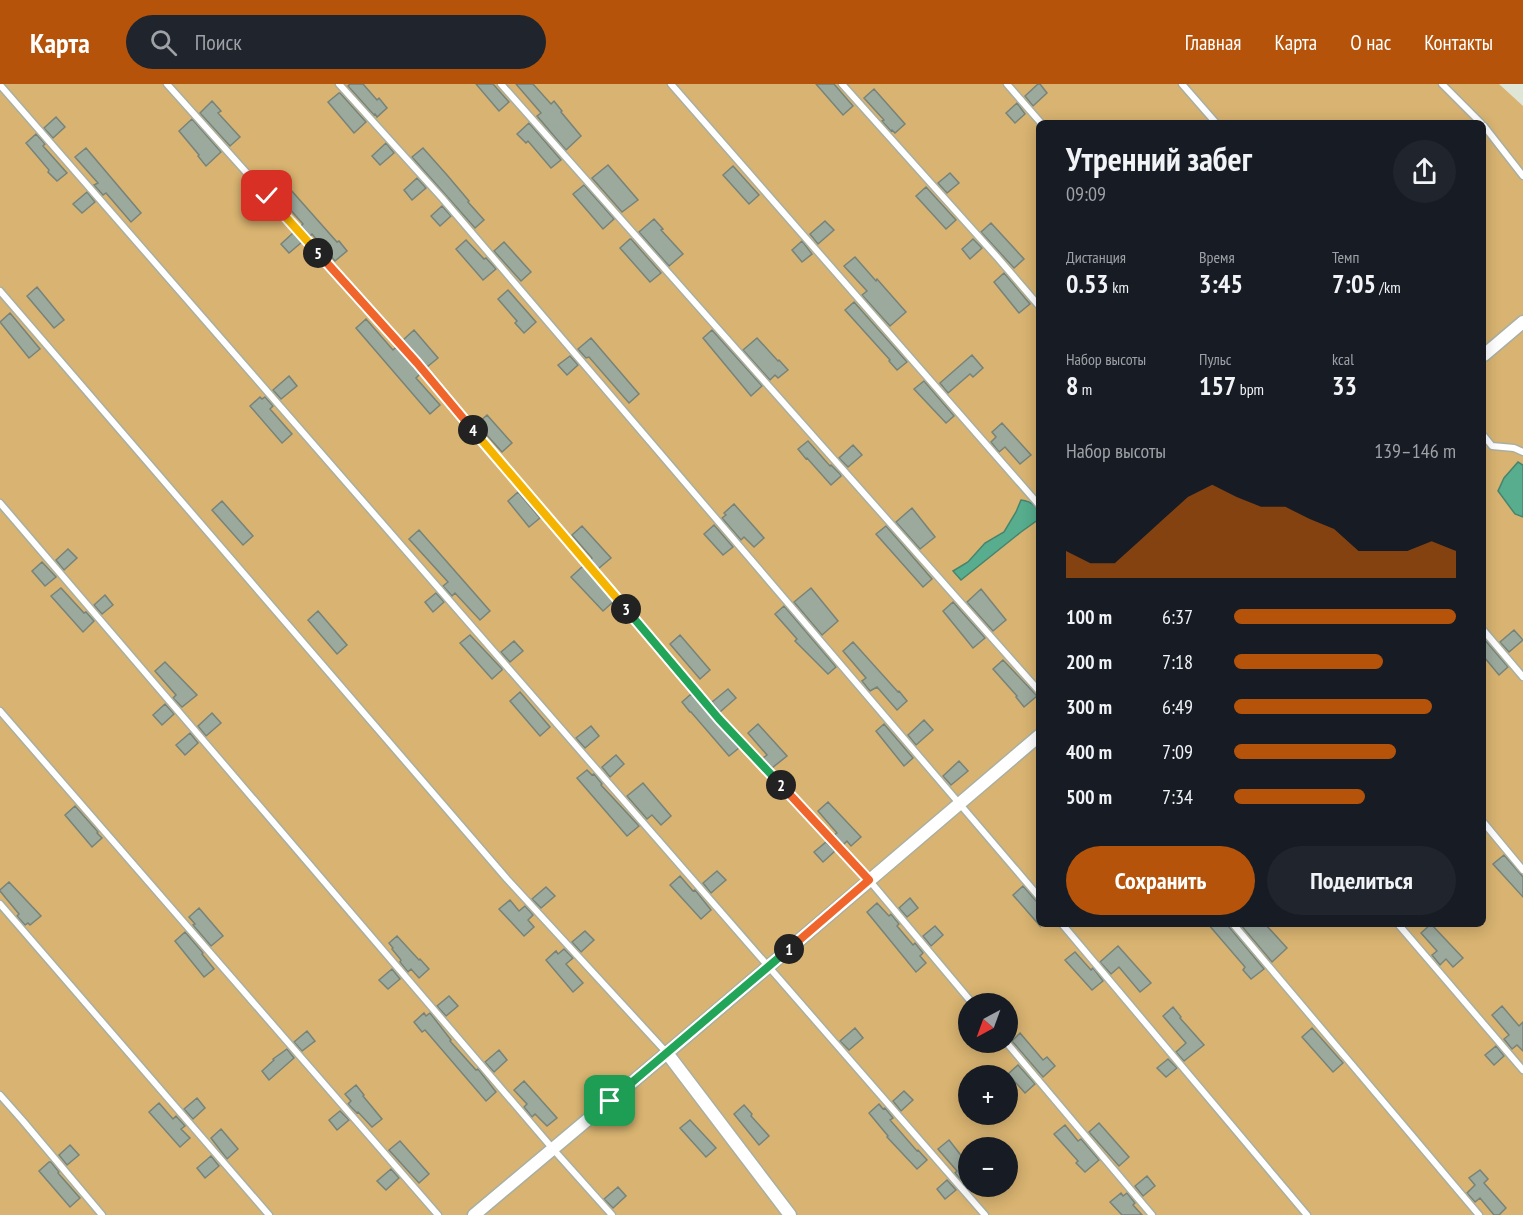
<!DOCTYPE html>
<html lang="ru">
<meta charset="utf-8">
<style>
:root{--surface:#171b24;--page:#20242c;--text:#f1f3f6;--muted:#9ea1a6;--accent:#b45309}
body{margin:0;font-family:"PT Sans Narrow",sans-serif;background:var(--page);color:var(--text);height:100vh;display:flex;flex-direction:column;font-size:22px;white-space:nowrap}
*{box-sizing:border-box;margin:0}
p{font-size:20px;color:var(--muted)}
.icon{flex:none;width:33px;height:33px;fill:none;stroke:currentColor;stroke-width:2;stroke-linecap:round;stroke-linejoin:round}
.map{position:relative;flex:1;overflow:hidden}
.details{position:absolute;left:1036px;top:36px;width:450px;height:807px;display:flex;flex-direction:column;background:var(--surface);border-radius:9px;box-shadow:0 3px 15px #0003}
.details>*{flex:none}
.needle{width:39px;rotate:221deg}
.tools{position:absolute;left:958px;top:909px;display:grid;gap:12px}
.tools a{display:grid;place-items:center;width:60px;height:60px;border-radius:50%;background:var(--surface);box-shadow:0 3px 15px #0003;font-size:30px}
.pin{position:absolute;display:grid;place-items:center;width:51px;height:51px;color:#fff;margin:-26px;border-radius:12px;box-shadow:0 3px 9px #0006}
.km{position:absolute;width:30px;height:30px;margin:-15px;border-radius:50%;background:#222;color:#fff;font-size:16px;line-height:30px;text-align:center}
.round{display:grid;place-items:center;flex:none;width:63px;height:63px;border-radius:32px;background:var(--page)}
.headline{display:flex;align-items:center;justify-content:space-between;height:102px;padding:0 30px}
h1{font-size:33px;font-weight:800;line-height:45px}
.stats{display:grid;grid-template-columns:repeat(3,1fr);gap:9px;height:102px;padding:6px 30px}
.stats div{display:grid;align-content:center}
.stats b{font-size:26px;font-weight:800}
.stats small{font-size:16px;font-weight:400}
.stats p{font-size:16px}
.chart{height:168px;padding:12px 30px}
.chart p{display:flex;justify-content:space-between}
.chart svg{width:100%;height:108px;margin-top:6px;fill:var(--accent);opacity:.7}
.action{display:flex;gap:12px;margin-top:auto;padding:12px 30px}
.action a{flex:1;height:69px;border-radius:36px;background:var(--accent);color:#fff;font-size:24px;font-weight:800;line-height:69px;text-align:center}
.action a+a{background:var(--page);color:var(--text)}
ul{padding:0 30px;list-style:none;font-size:20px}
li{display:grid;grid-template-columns:96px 72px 1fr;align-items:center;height:45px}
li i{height:15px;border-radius:8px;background:var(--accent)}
header{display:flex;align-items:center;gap:36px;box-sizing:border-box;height:84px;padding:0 30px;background:var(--accent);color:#fff}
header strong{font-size:28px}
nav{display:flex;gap:33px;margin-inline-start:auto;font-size:21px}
.search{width:420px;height:54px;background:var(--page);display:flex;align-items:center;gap:15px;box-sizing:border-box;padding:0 21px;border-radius:33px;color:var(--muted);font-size:22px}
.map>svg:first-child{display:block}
.green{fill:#d8b371;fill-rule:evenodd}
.water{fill:#57ad8e;stroke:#47846d;stroke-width:1.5}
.building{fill:#9ca99d;stroke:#778378;stroke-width:1.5}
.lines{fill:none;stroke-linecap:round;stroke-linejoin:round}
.lane-casing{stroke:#a9afa0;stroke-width:9}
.street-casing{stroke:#a9afa0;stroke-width:15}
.lane{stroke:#fff;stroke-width:6}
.street{stroke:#fff;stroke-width:12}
.split-1-casing{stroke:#fff;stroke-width:12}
.split-2-casing{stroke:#fff;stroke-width:12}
.split-3-casing{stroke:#fff;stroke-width:12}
.split-4-casing{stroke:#fff;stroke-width:12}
.split-5-casing{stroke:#fff;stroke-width:12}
.split-6-casing{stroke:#fff;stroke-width:12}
.split-1{stroke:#22a559;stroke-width:8}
.split-2{stroke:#f0652b;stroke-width:8}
.split-3{stroke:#22a559;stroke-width:8}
.split-4{stroke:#f5b400;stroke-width:8}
.split-5{stroke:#f0652b;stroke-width:8}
.split-6{stroke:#f5b400;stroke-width:8}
</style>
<header>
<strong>Карта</strong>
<div class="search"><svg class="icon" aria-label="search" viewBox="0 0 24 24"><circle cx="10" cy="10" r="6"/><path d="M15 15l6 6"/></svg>Поиск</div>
<nav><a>Главная</a><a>Карта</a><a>О нас</a><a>Контакты</a></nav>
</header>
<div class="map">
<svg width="1523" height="1131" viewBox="0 0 1523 1131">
<rect width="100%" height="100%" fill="#dfe6d6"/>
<path class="green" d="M0,0h1499l24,22v1109h-1523zM1040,39h444v801h-444zM969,920h39v38h-39zM969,992h39v38h-39zM969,1064h39v38h-39z"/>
<path class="water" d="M1518,378l5,3v52l-8,-3 -17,-23 6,-13z
M1021,416c11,1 19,8 18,19l-18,13 -60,48 -8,-9 15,-9 17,-19 19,-11 12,-20z"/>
<path class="building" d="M350,0h13l14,16 2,-2 8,10 -10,9 -2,-3 -1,1 -26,-29z
M476,0h17l16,18 -10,9z
M516,0h17l18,20 3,-3 8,10 -1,1 20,24 -15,14 -29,-34 4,-3z
M816,0h18l19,22 -10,9z
M1038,0h2l7,9 -14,13 -8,-10z
M874,5l31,35 -10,9 -3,-3 -1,1 -9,-10 2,-1 -20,-22z
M339,9h1l26,29 -12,11 -26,-31z
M212,17l9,10 -3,2 22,24 -10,9 -30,-33z
M1017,19l8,11 -10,9 -9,-10z
M56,33l9,10 -12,11 -9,-10z
M192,35l29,33 -15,14 -8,-10 1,-1 -20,-24z
M529,39l32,37 -10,8 -23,-27 -2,2 -9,-9z
M36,50l9,10 -2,2 24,27 -10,8 -9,-9 1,-2 -23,-27z
M386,59l8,10 -14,12 -8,-9z
M86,64l55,65 -10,9 -25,-29 -3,2 -9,-10 4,-2 -23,-26z
M423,64l24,27 22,26 -1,1 16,18 -9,8 -63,-71z
M608,81l30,35 -16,12 -30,-34z
M733,82l26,29 -10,9 -26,-29z
M950,89l9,10 -12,10 -9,-10z
M417,94l9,10 -14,12 -8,-10z
M584,101l30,34 -11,10 -30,-35z
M926,103l30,33 -10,9 -30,-33z
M290,105l47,53 2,-1 8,10 -12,10 -23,-27 -2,2 -9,-10 2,-2 -23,-26z
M87,108l8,10 -13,11 -9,-9z
M442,122l9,10 -11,10 -9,-10z
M654,135l9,10 -2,1 22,24 -14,12 -30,-34z
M825,137l9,9 -16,14 -8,-10z
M991,139l33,36 -10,9 -33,-36z
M293,149l9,9 -13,11 -8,-9z
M630,155h1l30,34 -11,9 -30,-34z
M973,155l9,9 -12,11 -8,-10z
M466,156l18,19 2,-1 10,11 -13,11 -27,-31z
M802,157l10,13 -10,8 -10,-12z
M504,158l27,30 -10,9 -27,-30z
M855,173l21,24 1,-2 29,33 -16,14 -28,-31 5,-4 -23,-25z
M1004,189l26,31 -11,9 -25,-31z
M37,203l27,33 -10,8 -27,-32z
M508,206l28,32 -12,11 -9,-10 2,-2 -19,-22z
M854,218l53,60 -10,8 -8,-9 1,-1 -45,-50z
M10,229l30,36 -11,9 -29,-36z
M366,235l27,31 3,-3 24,27 -4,4 24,27 -10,9 -74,-86z
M414,246l24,28 -11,9 -24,-27z
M712,246l50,56 -11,10 -48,-58z
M591,254l48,56 -10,9 -40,-46 -3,1 -8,-9z
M757,254l21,23 1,-1 9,10 -10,8 -3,-3 -5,5 -27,-30z
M972,271l11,13 -10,9 -3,-3 -22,19 -8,-10z
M570,272l8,9 -11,10 -9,-10z
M289,292l8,10 -16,13 -8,-9z
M924,297l30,35 -8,7 -32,-34z
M260,313l2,2 3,-2 8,9 -3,3 22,25 -10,9 -32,-37z
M487,331l25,28 -10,9 -25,-28z
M1002,339l29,32 -11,9 -15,-17 -6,5 -8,-10 5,-5 -4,-5z
M808,357l22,25 1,-1 9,9 1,2 -10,9 -24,-27 -1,1 -8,-10z
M853,361l9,10 -14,12 -9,-9z
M518,408l22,26 -11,9 -21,-26z
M222,417l31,35 -10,9 -31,-35z
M734,420l30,34 -10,9 -10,-10 -3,3 -19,-22 4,-3 -2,-2z
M912,424l23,29 -15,12 -24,-27z
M714,441l19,22 -10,8 -19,-21z
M582,442l29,32 -13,11 -7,-9 1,-2 -20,-23z
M886,442l46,53 -9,8 -47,-53z
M419,446l71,81 -10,9 -25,-27 -3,3 -9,-10 5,-4 -39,-43z
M68,465l9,9 -13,12 -8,-10z
M42,478l14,15 -11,9 -13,-15z
M583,482l30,36 -10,9 -32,-34z
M61,504l23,25 2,-1 8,9 -11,11 -32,-36z
M811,504l27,33 -16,14 -28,-33z
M981,505l25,31 -13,11 -26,-29z
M436,509l8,9 -11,10 -8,-10z
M105,511l8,10 -11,9 -8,-9z
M953,518l32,36 -12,10 -30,-37z
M784,522l52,61 -8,7 -33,-33 2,-2 -22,-25z
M318,527l29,34 -10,9 -29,-34z
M1514,546l9,10 -14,12 -9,-10z
M470,551l32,34v1l-10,9 -32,-36z
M680,551l30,35 -10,9 -30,-35z
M1484,555l24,28 -9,8 -15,-18z
M514,557l9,10 -13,11 -9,-10z
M853,558l45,50 1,-1 8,10 -10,9 -20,-23 -7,4 -8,-10 4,-3 -23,-27z
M1003,576l34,36 -13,11 -8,-10 1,-1 -24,-27z
M165,578l32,33 -15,12 -9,-9 3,-3 -21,-24z
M728,605l8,9 -16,14 -8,-10z
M520,608l30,35 -10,9 -30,-35z
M691,610l48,54 -10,8 -38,-44h-1l-8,-10z
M165,620l9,10 -12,11 -9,-10z
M212,629l9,10 -15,13 -8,-10z
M924,636l9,10 -17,15 -8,-10z
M758,640l29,32 -15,12 -9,-10 4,-3 -19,-22z
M884,640l29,34 -9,8 -28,-35z
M591,642l8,10 -14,12 -9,-10z
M190,649l8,10 -13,12 -9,-10z
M616,671l8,9 -14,13 -8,-10z
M959,677l9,10 -17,14 -8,-9z
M587,686l5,5 2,-1 8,10 -1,1 38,41 -12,10 -50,-58z
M643,699l28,33 -10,9 -9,-10 -5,4 -20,-23z
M828,718l33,35 -10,9 -4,-5 -4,4 -9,-10 3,-2 -19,-22z
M75,722l23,26 -1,1 5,5 -10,9 -27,-32z
M826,758l9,9 -12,11 -9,-10z
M1504,771l19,22v20l-30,-33z
M717,787l9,9 -15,13 -8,-10z
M680,792l13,15 2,-1 16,20 -10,9 -31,-34z
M9,798l32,34 -11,9 -2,-2 -3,2 -8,-9 2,-2 -19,-23v-1z
M1023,802l13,15 4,2v23l-27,-31z
M546,803l9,9 -14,12 -9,-9z
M910,814l8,10 -11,9 -8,-9z
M510,816l9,11 6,-5 8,9 -5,5 6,7 -10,9 -25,-27z
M877,819l12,13 2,-2 8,10 -2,2 16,19 2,-2 8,10 -3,3 6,7 -10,9 -49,-60z
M199,824l24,28 -12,10 -18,-21 2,-1 -6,-7z
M1208,840h20l1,3 35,42 -13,10 -8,-9 2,-3z
M1240,840h25l22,24 -15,14z
M1431,840l32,34 -10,9 -7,-8 -6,6 -8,-10 5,-4 -16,-18z
M935,842l8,9 -12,11 -8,-10z
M585,847l9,9 -13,12 -9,-10z
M185,848l18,21 -1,1 12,15 -10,8 -29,-36z
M397,852l22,24 1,-1 9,10 -10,9 -8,-9 -3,3 -8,-10 1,-2 -9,-11 1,-1 -4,-5z
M1118,862l33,37 -11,9 -21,-25 -8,7 -11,-12z
M564,865l9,9 -7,6 17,19 -10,9 -27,-32 10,-9 2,3z
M1075,868l16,18 2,-2 10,13 -11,9 -27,-30z
M392,885l8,10 -12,10 -9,-9z
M449,912l9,10 -12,10 -9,-10z
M1502,922l17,20 4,-4v29l-6,-6 -5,4 -8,-10 5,-4 -17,-20z
M1173,923l8,10 -1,1 24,27 -20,16 -8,-9 10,-9 -23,-27z
M424,929l2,3 4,-3 21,27 -1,1 26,29 2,-1 18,23 -10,9 -61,-71 -3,2 -8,-10z
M855,944l8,10 -14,12 -9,-9z
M1312,944l31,35 -10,9 -31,-35z
M307,947l8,10 -13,10 -8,-9z
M1020,949l23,27 4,-3 8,9 -12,11 -31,-36z
M1496,962l8,10 -10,9 -9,-10z
M287,965l7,9 -25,22 -7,-9 12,-11 -1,-1z
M499,966l8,10 -13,12 -9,-10z
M1168,975l9,9 -11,9 -9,-9z
M1018,981l17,19 -10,9 -17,-19z
M524,997l33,37 -10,8 -12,-12 -3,3 -8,-10 3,-3 -13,-14z
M356,1001l8,10 -1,1 19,23 -10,8 -14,-15 -1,1 -9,-9 3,-3 -6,-7z
M904,1007l9,9 -12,11 -8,-10z
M197,1014l8,10 -12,11 -9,-10z
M159,1019l14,16 3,-3 9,10 -4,3 9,9 -10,9 -31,-35z
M879,1020l4,5 2,-1 8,10 -3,2 27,31 1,-1 9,10 -10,9 -30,-32 1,-1 -19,-23z
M744,1021l8,9 -1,2 18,20 -10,9 -25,-31z
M340,1027l9,9 -12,10 -8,-10z
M690,1036l26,28 -10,9 -26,-29z
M1099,1039l30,34 -10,9 -30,-34z
M1065,1041l13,16 3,-2 18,21 -14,12 -9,-9 2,-2 -24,-27z
M221,1045l17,20 -11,10 -16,-21z
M949,1056l18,23 2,-2v24l-3,-4 -2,2 -9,-10 2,-2 -19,-22z
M400,1057l29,33 -10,9 -30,-33z
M70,1061l9,10 -12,10 -8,-10z
M211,1072l8,10 -14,12 -8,-10z
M49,1078h2l8,10 -1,1 22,25 -10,9 -31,-36z
M391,1085l8,9 -13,12 -9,-9z
M1480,1086l8,9 -4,4 22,25 -7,7h-5l-14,-17 -5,4 -8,-9 8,-8 -6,-7z
M1147,1092l8,10 -12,10 -8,-10z
M947,1096l9,10 -11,9 -8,-10z
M618,1103l8,9 -13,12 -9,-9z
M1121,1109l2,3 4,-3 8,10 -2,2 9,10h-20l-12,-13z"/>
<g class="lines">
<defs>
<path id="lane" d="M167,0l250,279 302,356 150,161 104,124
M339,0l103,114 598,700
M501,0l539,608
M671,0l369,422
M842,0l155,173 43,50
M1007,0l34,39
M1182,0l34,39
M1442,0l39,39
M0,1l985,1130
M1484,42l39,50
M0,207l507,588 160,174
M1484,352l8,10 22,2 9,4
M0,419l553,646 59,66
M1484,547l39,46
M0,627l438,504
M1484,739l39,47
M0,820l269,311
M1062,840l245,291
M1233,840l246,291
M1398,840l125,146
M1006,958l146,173
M0,1011l23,26 79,94"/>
<path id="street" d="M1484,271l39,-33
M474,1131l193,-162
M790,1131l-123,-162 373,-318"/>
</defs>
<use href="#lane" class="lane-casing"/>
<use href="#street" class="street-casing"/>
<use href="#lane" class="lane"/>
<use href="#street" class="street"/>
</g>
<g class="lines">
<defs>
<path id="split-1" d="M610,1017l179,-152"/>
<path id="split-2" d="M781,701l88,95 -80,69"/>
<path id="split-3" d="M626,525l93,110 62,66"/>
<path id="split-4" d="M473,346l153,179"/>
<path id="split-5" d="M318,169l99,110 56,67"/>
<path id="split-6" d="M267,112l51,57"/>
</defs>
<use href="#split-1" class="split-1-casing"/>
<use href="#split-2" class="split-2-casing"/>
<use href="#split-3" class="split-3-casing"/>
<use href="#split-4" class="split-4-casing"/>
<use href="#split-5" class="split-5-casing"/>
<use href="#split-6" class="split-6-casing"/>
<use href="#split-1" class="split-1"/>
<use href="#split-2" class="split-2"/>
<use href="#split-3" class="split-3"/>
<use href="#split-4" class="split-4"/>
<use href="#split-5" class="split-5"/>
<use href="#split-6" class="split-6"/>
</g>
</svg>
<div class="tools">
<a><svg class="needle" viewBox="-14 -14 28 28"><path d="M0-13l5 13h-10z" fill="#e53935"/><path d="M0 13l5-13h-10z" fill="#9ea1a6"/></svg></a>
<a>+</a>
<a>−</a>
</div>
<div class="pin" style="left:610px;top:1017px;background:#1e9e55"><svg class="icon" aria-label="arrive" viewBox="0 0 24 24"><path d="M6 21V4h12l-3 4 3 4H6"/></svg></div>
<div class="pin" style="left:267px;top:112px;background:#d93025"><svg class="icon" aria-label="check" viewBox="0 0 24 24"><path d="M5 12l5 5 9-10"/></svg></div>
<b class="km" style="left:789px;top:865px">1</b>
<b class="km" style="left:781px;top:701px">2</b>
<b class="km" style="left:626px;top:525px">3</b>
<b class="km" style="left:473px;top:346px">4</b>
<b class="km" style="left:318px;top:169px">5</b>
<section class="details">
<div class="headline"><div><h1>Утренний забег</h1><p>09:09</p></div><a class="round"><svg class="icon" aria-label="share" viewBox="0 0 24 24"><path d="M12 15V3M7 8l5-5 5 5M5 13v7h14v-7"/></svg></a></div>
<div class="stats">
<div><p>Дистанция</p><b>0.53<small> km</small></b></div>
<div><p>Время</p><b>3:45</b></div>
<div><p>Темп</p><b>7:05<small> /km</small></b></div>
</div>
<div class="stats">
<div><p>Набор высоты</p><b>8<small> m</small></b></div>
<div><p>Пульс</p><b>157<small> bpm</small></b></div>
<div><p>kcal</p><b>33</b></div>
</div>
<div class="chart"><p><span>Набор высоты</span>139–146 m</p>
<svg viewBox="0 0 160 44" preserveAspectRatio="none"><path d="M0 44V33L10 38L20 38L30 29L40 20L50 11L60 6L70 11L80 15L90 15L100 20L110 24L120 33L130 33L140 33L150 29L160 33V44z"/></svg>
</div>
<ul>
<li><b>100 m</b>6:37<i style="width:100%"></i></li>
<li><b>200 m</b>7:18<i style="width:67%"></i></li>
<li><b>300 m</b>6:49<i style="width:89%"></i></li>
<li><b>400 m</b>7:09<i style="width:73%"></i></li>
<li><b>500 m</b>7:34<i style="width:59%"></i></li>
</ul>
<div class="action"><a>Сохранить</a><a>Поделиться</a></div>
</section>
</div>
